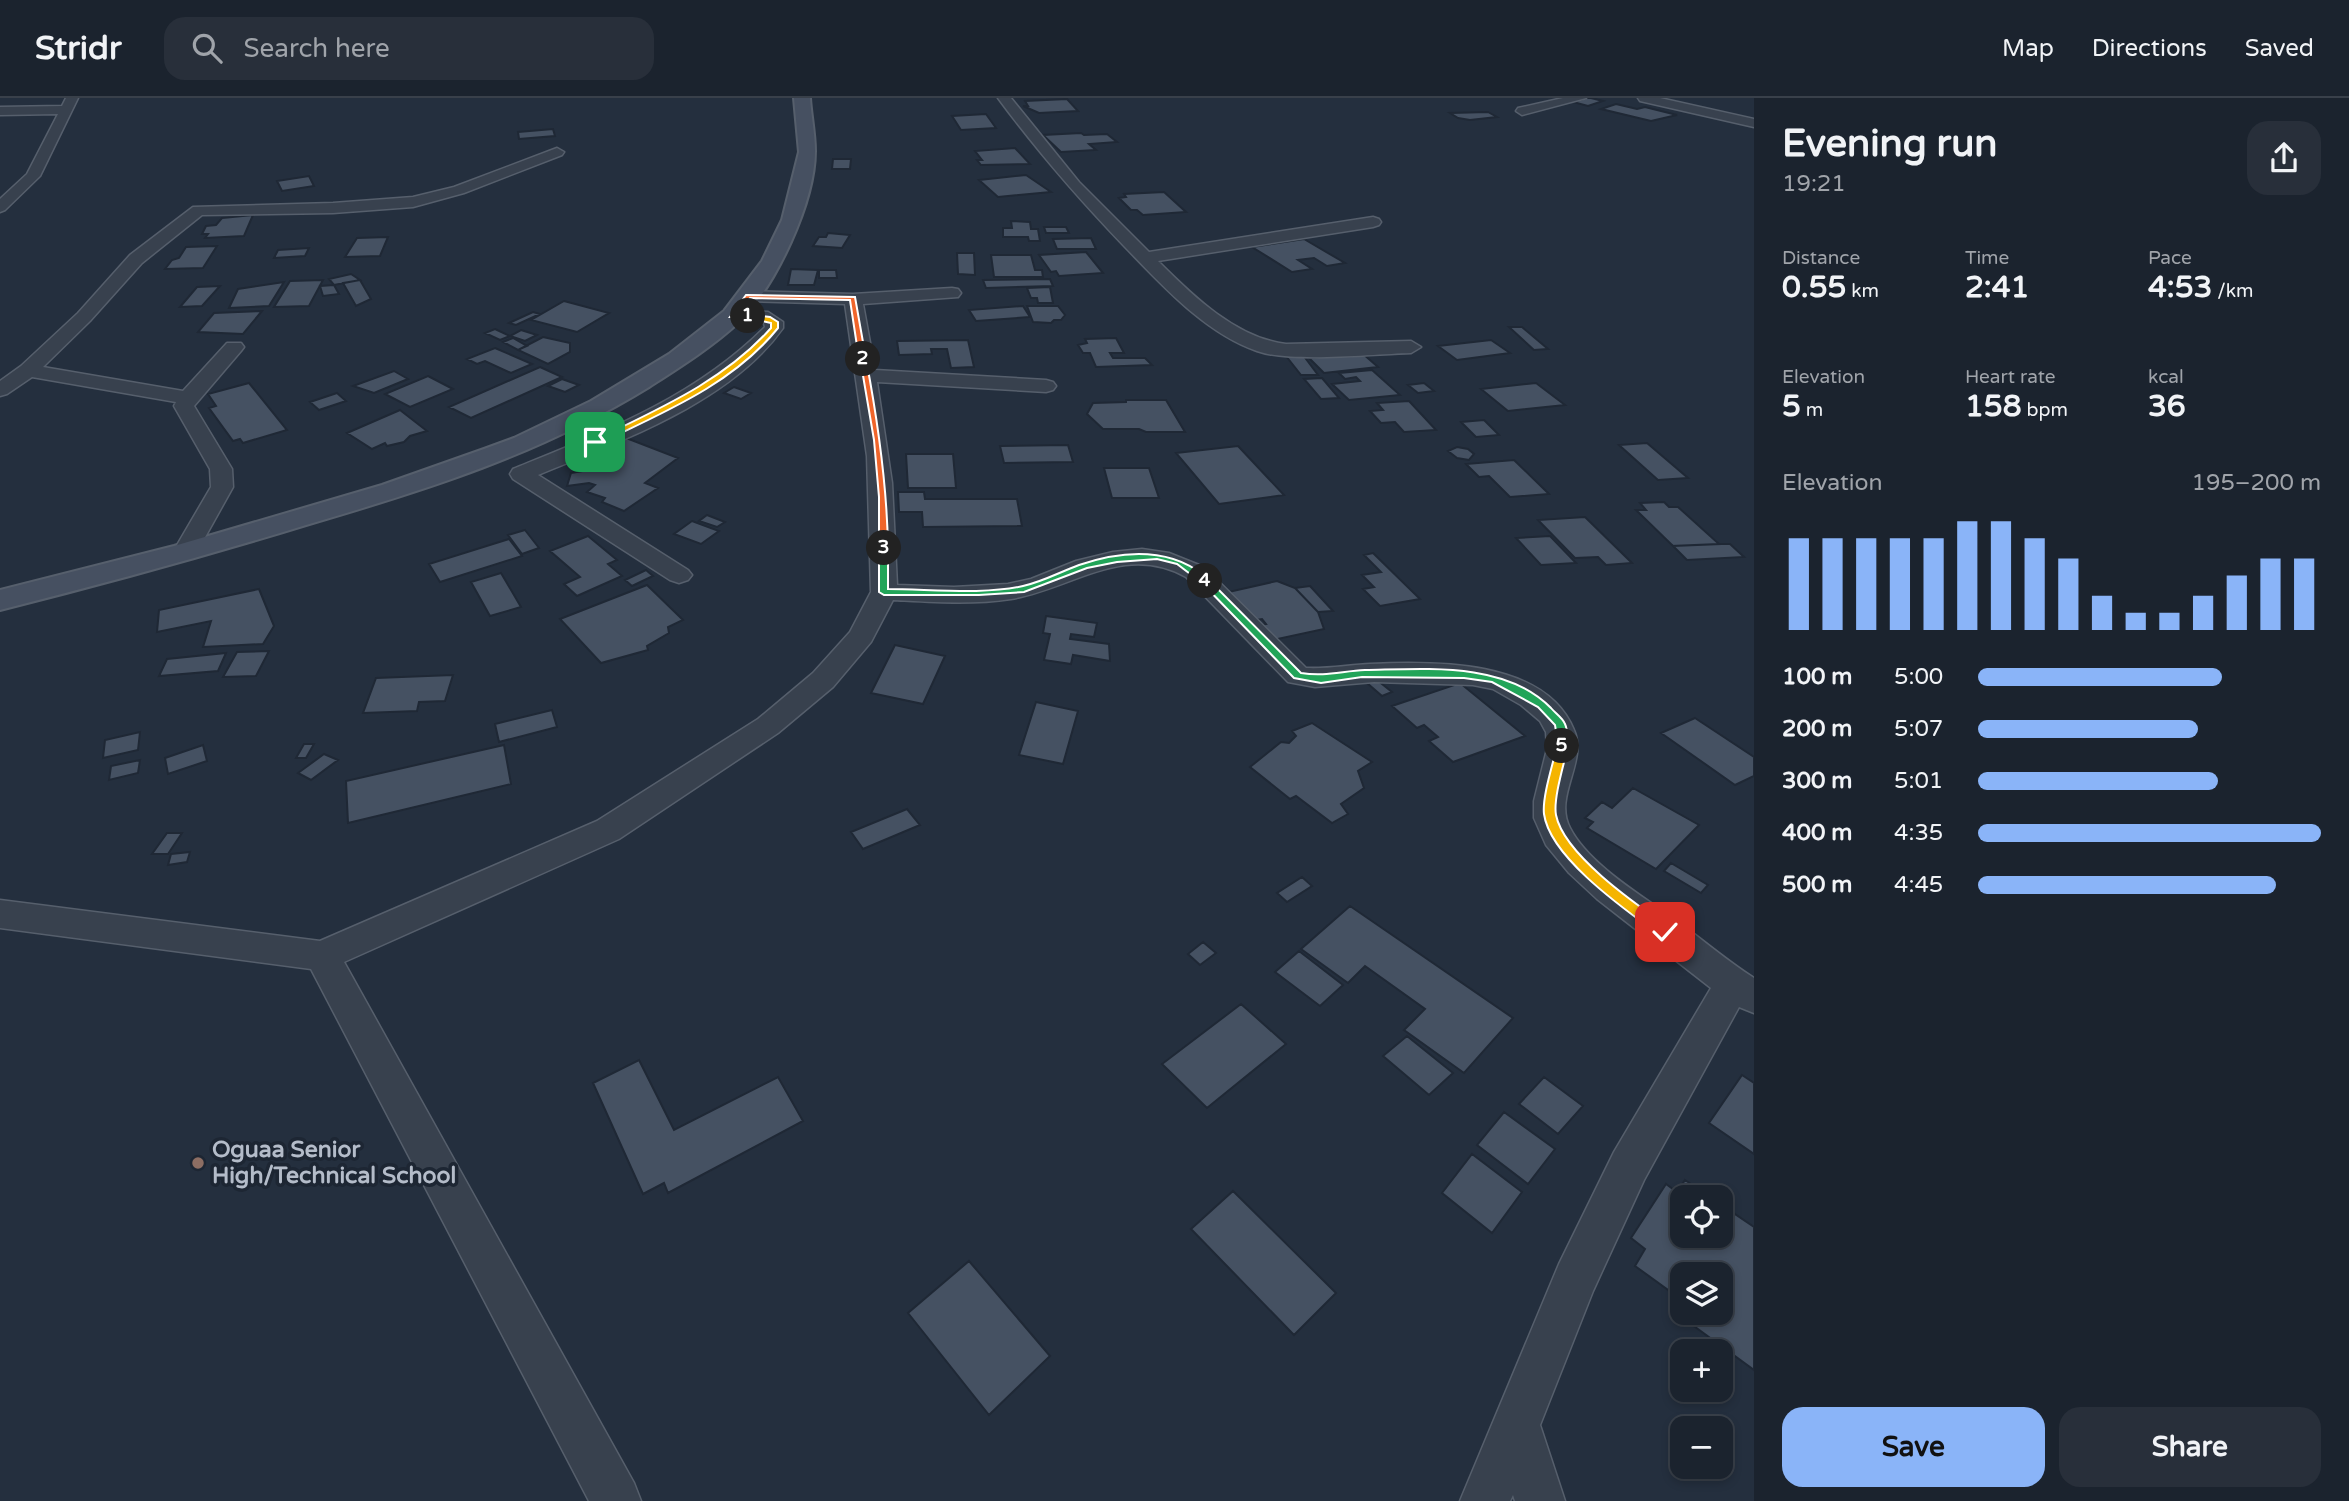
<!DOCTYPE html>
<meta charset="utf-8">
<style>
:root{--surface:#1b232e;--page:#282f3a;--text:#f1f3f6;--muted:#a0a4aa;--line:#39404a;--accent:#8ab4f8}
body{margin:0;font-family:"Varela Round",sans-serif;background:var(--page);color:var(--text);height:100vh;display:flex;flex-direction:column;font-size:26px;white-space:nowrap}
*{box-sizing:border-box;margin:0}
p{font-size:23px;color:var(--muted)}
.icon{flex:none;width:38px;height:38px;fill:none;stroke:currentColor;stroke-width:2;stroke-linecap:round;stroke-linejoin:round}
.map{position:relative;flex:1;overflow:hidden}
.panel{display:flex;flex-direction:column;background:var(--surface);width:595px}
.panel>*{flex:none}
.buttons{position:absolute;left:1670px;top:1087px;display:grid;gap:14px}
.buttons a{display:grid;place-items:center;width:63px;height:63px;border-radius:14px;background:var(--surface);box-shadow:0 4px 10px #0003,0 0 0 2px var(--line);font-size:35px}
.pin{position:absolute;display:grid;place-items:center;width:60px;height:60px;color:#fff;margin:-30px;border-radius:14px;box-shadow:0 4px 10px #0006}
.km{position:absolute;width:35px;height:35px;margin:-18px;border-radius:50%;background:#222;color:#fff;font-size:19px;line-height:35px;text-align:center}
.round{display:grid;place-items:center;flex:none;width:74px;height:74px;border-radius:21px;background:var(--page)}
.summary{display:flex;align-items:center;justify-content:space-between;height:119px;padding:0 28px}
h1{font-size:38px;font-weight:800;line-height:52px}
.metrics{display:grid;grid-template-columns:repeat(3,1fr);gap:10px;height:119px;padding:7px 28px}
.metrics div{display:grid;align-content:center}
.metrics b{font-size:30px;font-weight:800}
.metrics small{font-size:19px;font-weight:400}
.metrics p{font-size:19px}
.chart{height:196px;padding:14px 28px}
.chart p{display:flex;justify-content:space-between}
.chart svg{width:100%;height:126px;margin-top:7px;stroke:var(--accent);stroke-width:6}
.cta{display:flex;gap:14px;margin-top:auto;padding:14px 28px}
.cta a{flex:1;height:80px;border-radius:21px;background:var(--accent);color:#111;font-size:28px;font-weight:800;line-height:80px;text-align:center}
.cta a+a{background:var(--page);color:var(--text)}
ul{padding:0 28px;list-style:none;font-size:23px}
li{display:grid;grid-template-columns:112px 84px 1fr;align-items:center;height:52px}
li i{height:18px;border-radius:9px;background:var(--accent)}
header{display:flex;align-items:center;gap:42px;box-sizing:border-box;height:98px;padding:0 35px;background:var(--surface);border-bottom:2px solid var(--line)}
header strong{font-size:33px}
nav{display:flex;gap:38px;margin-inline-start:auto;font-size:24px}
.search{width:490px;height:63px;background:var(--page);display:flex;align-items:center;gap:18px;box-sizing:border-box;padding:0 24px;border-radius:21px;color:var(--muted);font-size:26px}
main{display:flex;flex:1;min-height:0}
.map>svg:first-child{display:block}
.building{fill:#455162;stroke:#1f2835;stroke-width:2}
.lines{fill:none;stroke-linecap:round;stroke-linejoin:round}
.street-casing{stroke:#565f6c;stroke-width:3}
.secondary-casing{stroke:#565f6c;stroke-width:4}
.street{fill:#38414e;fill-rule:evenodd}
.secondary{fill:#465061;fill-rule:evenodd}
.split-1{fill:#f5b400;stroke:#fff;stroke-width:2}
.split-2{fill:#f0652b;stroke:#fff;stroke-width:2}
.split-3{fill:#f0652b;stroke:#fff;stroke-width:2}
.split-4{fill:#22a559;stroke:#fff;stroke-width:2}
.split-5{fill:#22a559;stroke:#fff;stroke-width:2}
.split-6{fill:#f5b400;stroke:#fff;stroke-width:2}
.education-dot{fill:#8d6e63;stroke:#1d2633;stroke-width:2.5}
.labels{text-anchor:middle;dominant-baseline:central;stroke-width:7;stroke-linejoin:round;paint-order:stroke}
.near-poi-label{font-size:23px;font-weight:bold;fill:#b4bcc9;stroke:#1d2633;text-anchor:start}
</style>
<header>
<strong>Stridr</strong>
<div class="search"><svg class="icon" aria-label="search" viewBox="0 0 24 24"><circle cx="10" cy="10" r="6"/><path d="M15 15l6 6"/></svg>Search here</div>
<nav><a>Map</a><a>Directions</a><a>Saved</a></nav>
</header>
<main>
<div class="map">
<svg width="1754" height="1403" viewBox="0 0 1754 1403">
<rect width="100%" height="100%" fill="#242f3e"/>
<path class="building" d="M1586,0h5l12,3 -15,5 -15,-4z
M1067,1l11,12 -39,2 -16,-7h5l-3,-5z
M1616,6l21,5 8,-2 32,8 -26,6 -50,-12z
M1488,14l9,5 -27,3 -12,-2 -8,-5z
M986,16l10,14 -35,2 -9,-14z
M553,31l2,7 -36,3 -1,-7z
M1081,35l3,2 23,-1 10,8 -28,2 7,6 -35,2 -18,-17z
M1015,50l15,16 -49,1 -4,-5h5l-7,-9z
M833,61h18l-1,10h-18z
M1026,77l25,17 -53,5 -19,-17z
M309,78l5,10 -32,5 -5,-10z
M1164,94l22,20 -43,3 -6,-5h-6l-12,-12 7,-1 -2,-3z
M253,117l-9,21 -39,2 3,-4h-6l4,-8 10,-1 6,-7z
M1011,123l19,1 1,7h7l2,12h-11l-1,-4h-25v-9h9z
M1044,129h22l3,6h-23z
M828,135l22,2 -8,13 -29,-2 6,-9h7z
M388,139l-8,19 -35,1 12,-19z
M1091,140l5,11h-39l-4,-10z
M1304,141l41,24 -18,3 -13,-8 -16,2 14,9 -20,3 -40,-25z
M217,148l-14,22 -38,1 7,-9 7,-2 7,-11z
M309,150l-4,8 -31,2 4,-8z
M1086,154l17,21 -44,3 -3,-5 -5,1 -12,-17z
M957,155h17l1,22 -17,-1z
M991,157h40l4,15h7l1,7h-49z
M791,171l27,1 -4,15h-26z
M819,172h17l1,8h-18z
M351,176l9,6 -26,5 -5,-6z
M1050,181l3,7 -67,2 -3,-8z
M323,182l-14,26 -35,1 16,-26z
M360,182l11,19 -15,7 -13,-23z
M284,184l-15,24 -40,2 9,-19z
M334,187l5,9 -16,2 -3,-10z
M220,188l-18,20 -22,1 17,-20z
M1050,189l3,16h-15l-1,-5h-6l-4,-10z
M564,203l45,12 -32,19 -46,-12z
M1023,208l7,11 -54,4 -7,-11z
M1027,208h31l7,9 -4,5h-7l-3,3 -18,-1z
M262,213l-19,23 -45,-2 16,-19z
M533,214l7,2 -24,11 -7,-2z
M1509,229h13l26,22 -14,1z
M495,231l15,7 -10,4 -15,-7z
M521,232l16,5 -12,6 -15,-5z
M543,239l27,6v9l-22,12 -30,-14z
M513,240l14,8 -9,4 -15,-8z
M1116,240l8,15h-14l3,5h32l7,7 -56,2 -6,-14h-7l-5,-8 9,-2 -2,-4z
M968,242l6,27 -23,1 -4,-19h-16l1,5 -33,1 -2,-14z
M1491,242l19,13 -53,7 -19,-14z
M495,250l37,16 -21,9 -26,-12 -8,3 -10,-5z
M1362,255l16,14 -54,6 -15,-15z
M1303,257l15,20h-17l-15,-19z
M540,269l22,10 -91,41 -22,-11z
M1372,272l28,25 -51,5 -17,-16 28,-3 -4,-4 -11,2 -6,-6z
M394,273l14,8 -34,14 -21,-7z
M428,278l25,13 -43,18 -25,-13z
M1322,280l17,20 -18,1 -17,-20z
M562,281l17,6 -14,7 -17,-6z
M249,285l38,47 -44,13 -3,-4 -7,2 -24,-33 7,-2 -8,-12z
M1424,285l10,8 -16,2 -10,-8z
M1536,285l29,22 -57,6 -27,-22z
M734,289l17,6 -10,6 -17,-6z
M337,295l9,8 -27,9 -9,-8z
M1126,302h40l19,32h-39l-7,-3h-36l-16,-15 6,-11 33,-1z
M1409,303l27,29 -32,2 -9,-10 -14,1 -11,-12 13,-1 -6,-7z
M400,312l27,21 -17,5 -6,6 -17,4 -2,-3 -13,6 -25,-16z
M1484,322l15,15 -23,2 -15,-15z
M621,338l57,22 -33,25 13,5 -34,23 -22,-9 3,-4 -18,-6 8,-7 -6,-2 -22,3 4,-13 23,-4 15,-13 -13,-3z
M1647,345l41,35 -30,2 -39,-35z
M1068,347l5,17 -69,1 -4,-17z
M1238,348l46,49 -65,9 -43,-51z
M1457,349l11,2 6,5 -5,6 -12,-2 -9,-7z
M906,356h47l3,34h-48z
M1514,362l35,34 -39,3 -21,-21 -10,1 -13,-13z
M1104,370h45l10,30h-47z
M898,394h26l1,7h92l5,27 -99,1 -1,-15h-23z
M1664,404l5,5h9l41,37 -46,2 -37,-36h10l-6,-7z
M707,417l18,7 -8,5 -18,-6z
M1585,419l47,46 -26,2 -8,-8 -23,1 -37,-38z
M692,423l27,10 -18,13 -27,-10z
M525,432l14,18 -17,6 -14,-19z
M588,438l29,24 -9,4 14,12 -45,20 -13,-12 16,-7 -30,-26z
M1550,438l26,27 -35,2 -25,-27z
M509,441l13,17 -82,26 -11,-18z
M1719,446h11l14,13 -57,3 -14,-14z
M1373,455l47,46 -40,7 -17,-17 11,-2 -12,-12 19,-3 -17,-17z
M646,472l7,6 -21,10 -7,-6z
M501,475l20,34 -31,9 -19,-34z
M1277,483l18,7 23,24 6,17 -51,11 -13,-15 6,-1 -4,-5 -12,2 -26,-28z
M647,487l36,35 -15,7 1,6 -22,13 1,4 -47,13 -41,-44z
M1310,488l23,25 -15,1 -23,-24z
M259,491l15,37 -11,18 -60,3 8,-26 -54,11 2,-22z
M1046,518l51,7 -3,14 -23,-3 -1,5 39,5 1,17 -37,-6 -2,9 -27,-4 6,-26 -7,-1z
M895,547l50,11 -22,48 -52,-11z
M269,553l-13,25 -33,1 14,-25z
M226,555l-8,18 -59,5 8,-17z
M453,577l-8,26 -26,1 -2,9 -54,2 13,-35z
M1377,582l15,12 -10,4 -15,-13z
M1460,585l65,53 -72,26 -24,-21 9,-4 -14,-12 -7,3 -25,-22z
M1036,604l42,9 -15,53 -44,-9z
M552,612l5,17 -58,15 -4,-18z
M1695,620l59,39v19l-19,9 -74,-52z
M1312,625l60,39 -14,9 6,17 -23,16 7,10 -16,9 -36,-27 -6,3 -40,-32 31,-25 8,1 7,-7 -4,-5z
M140,634l-2,18 -35,8 2,-18z
M304,646h10l-8,14h-10z
M203,647l4,16 -39,13 -3,-16z
M504,647l7,39 -163,39 -2,-42z
M324,656l14,6 -27,20 -13,-7z
M140,662l-2,13 -29,7 2,-14z
M1633,690l66,37 -43,44 -69,-41 6,-6 -8,-4 17,-16 10,6z
M907,711l13,16 -57,24 -12,-17z
M167,735h15l-14,21h-16z
M190,754l-3,10 -19,3 3,-11z
M1671,765l37,22 -7,8 -37,-22z
M1302,779l10,9 -25,16 -10,-9z
M1350,808l163,112 -49,55 -60,-43 21,-21 -60,-43 -17,17 -47,-34z
M1203,844l13,11 -16,12 -12,-11z
M1299,853l44,34 -23,21 -45,-34z
M1241,906l45,40 -79,64 -45,-44z
M1407,938l46,37 -24,22 -46,-39z
M639,962l35,70 104,-53 25,44 -135,72 -4,-10 -21,11 -50,-111z
M1742,977l12,8v71l-45,-31z
M1544,979l39,29 -25,28 -39,-30z
M1504,1014l51,37 -27,35 -51,-39z
M1472,1056l50,38 -30,41 -50,-40z
M1685,1082l25,17h-28v39h38v-32l34,23v143l-67,-49 5,-9h28v-38h-38v26l-47,-34 10,-17 -14,-11 35,-54 11,8z
M1233,1093l103,102 -42,42 -103,-106z
M969,1163l81,95 -61,59 -81,-102z"/>
<g class="lines">
<defs>
<path id="street" d="M66,0h12l-38,78 -35,34 -5,2v-13l27,-25 31,-60 -58,1v-8l62,-1z
M998,0h13l68,84 70,70 224,-35 6,2 2,3 -2,3 -6,2 -215,34c35,35 78,77 128,83l125,-3 10,6 -10,6c-37,1 -121,10 -154,-2 -52,-18 -94,-65 -132,-104 -45,-47 -88,-96 -127,-149z
M1563,0h23l-64,17 -6,-4 2,-3z
M1638,0h22l94,21v8l-114,-26z
M557,50l7,4 -2,3 -98,38 -51,14 -80,6 -131,2 -60,48 -52,58 -47,46 140,24 44,-48h14l3,4 -3,4 -47,55 38,63 1,18 -39,70 -9,2 -9,-2 -3,-5 38,-65 -1,-18 -36,-63 2,-4 -144,-25 -25,17 -7,2v-15l21,-15 57,-53 52,-58 63,-48 140,-4 80,-6 41,-10z
M952,190l6,1 3,4 -3,4 -95,7 12,66 171,10 7,2 3,4 -3,4 -7,2 -169,-10 15,101 5,102 57,2 54,-3 23,-5 45,-18 37,-9 29,-3 27,4 35,14 102,101c22,1 42,-3 64,-4 64,-3 175,-5 204,66 14,32 -21,66 -4,98 19,37 74,69 107,93 26,19 50,40 77,57v35l-15,-6 -95,173 -51,111 -53,134 25,76h-50l-2,-6 -3,6h-50l99,-237 55,-112 97,-164 -114,-89 -28,-26 -23,-28 -12,-27v-17l13,-52 -1,-17 -6,-11 -19,-16 -28,-16 -20,-4 -99,-3 -59,5 -27,-5 -102,-105c-62,-35 -114,12 -175,22 -39,6 -79,3 -118,1l-22,42 -38,45 -55,46 -159,106 -275,123 290,521 7,18h-52l-278,-532 -311,-41v-28l320,41 277,-120 161,-102 55,-46 37,-41 21,-40 -4,-136 -22,-152 -97,-3 -9,-5 9,-5 105,3z
M732,213l36,1 15,10v6c-53,75 -163,113 -245,147l150,95 4,5 -4,5 -9,3 -9,-3 -157,-101 -3,-5 3,-5c91,-37 181,-71 252,-142l-1,-4 -38,-3 -3,-4z"/>
<path id="secondary" d="M794,0h16c1,17 5,35 5,53 0,51 -39,135 -76,171 -27,25 -59,45 -90,65 -109,67 -220,102 -343,138 -101,31 -203,59 -306,85v-20l174,-44 208,-61 102,-36 30,-11 77,-37 78,-47 55,-43 38,-50 20,-41 17,-68z"/>
</defs>
<use href="#street" class="street-casing"/>
<use href="#secondary" class="secondary-casing"/>
<use href="#street" class="street"/>
<use href="#secondary" class="secondary"/>
</g>
<path class="split-1" d="M748,216l22,3 8,5v6c-46,57 -116,85 -180,116h-5v-3c63,-31 130,-59 178,-113v-5l-26,-6z"/>
<path class="split-2" d="M746,197l109,2 11,62 -3,2 -4,-2 -9,-59 -100,-2 -13,16 13,1v2h-20z"/>
<path class="split-3" d="M860,260l6,1c12,63 21,124 22,189l-4,2 -5,-2v-51l-5,-57z"/>
<path class="split-4" d="M884,447l4,3v41c40,0 98,6 135,-3 19,-4 37,-14 56,-21 44,-15 95,-19 131,16l-8,2 -25,-19 -20,-5 -40,3 -30,6 -63,24 -45,3h-95l-5,-3v-44z"/>
<path class="split-5" d="M1202,481h6l93,94c24,4 41,-2 64,-3 60,-1 140,-9 186,38 4,5 12,10 14,16 3,6 2,15 3,22l-2,3h-7l-4,-24 -17,-18 -46,-25 -28,-4 -102,-1 -41,6 -27,-5 -92,-95z"/>
<path class="split-6" d="M1562,644l6,4c-4,18 -15,53 -12,69 8,40 81,90 114,113v8h-9c-34,-25 -111,-78 -117,-122 -2,-17 9,-50 13,-68z"/>
<circle class="education-dot" cx="198" cy="1065" r="7"/>
<g class="labels">
<g class="near-poi-label">
<text x="212" y="1052">Oguaa Senior<tspan x="212" dy="26">High/Technical School</tspan></text>
</g>
</g>
</svg>
<div class="buttons">
<a><svg class="icon" aria-label="locate" viewBox="0 0 24 24"><circle cx="12" cy="12" r="6"/><path d="M12 2v4M12 18v4M2 12h4M18 12h4"/></svg></a>
<a><svg class="icon" aria-label="layers" viewBox="0 0 24 24"><path d="M12 4l9 5-9 5-9-5zM3 14l9 5 9-5"/></svg></a>
<a>+</a>
<a>−</a>
</div>
<div class="pin" style="left:595px;top:344px;background:#1e9e55"><svg class="icon" aria-label="arrive" viewBox="0 0 24 24"><path d="M6 21V4h12l-3 4 3 4H6"/></svg></div>
<div class="pin" style="left:1665px;top:834px;background:#d93025"><svg class="icon" aria-label="check" viewBox="0 0 24 24"><path d="M5 12l5 5 9-10"/></svg></div>
<b class="km" style="left:748px;top:218px">1</b>
<b class="km" style="left:863px;top:261px">2</b>
<b class="km" style="left:884px;top:450px">3</b>
<b class="km" style="left:1205px;top:483px">4</b>
<b class="km" style="left:1562px;top:648px">5</b>
</div>
<section class="panel">
<div class="summary"><div><h1>Evening run</h1><p>19:21</p></div><a class="round"><svg class="icon" aria-label="share" viewBox="0 0 24 24"><path d="M12 15V3M7 8l5-5 5 5M5 13v7h14v-7"/></svg></a></div>
<div class="metrics">
<div><p>Distance</p><b>0.55<small> km</small></b></div>
<div><p>Time</p><b>2:41</b></div>
<div><p>Pace</p><b>4:53<small> /km</small></b></div>
</div>
<div class="metrics">
<div><p>Elevation</p><b>5<small> m</small></b></div>
<div><p>Heart rate</p><b>158<small> bpm</small></b></div>
<div><p>kcal</p><b>36</b></div>
</div>
<div class="chart"><p><span>Elevation</span>195–200 m</p>
<svg viewBox="0 0 160 44" preserveAspectRatio="none"><path d="M5 44V12M15 44V12M25 44V12M35 44V12M45 44V12M55 44V6M65 44V6M75 44V12M85 44V19M95 44V32M105 44V38M115 44V38M125 44V32M135 44V25M145 44V19M155 44V19"/></svg>
</div>
<ul>
<li><b>100 m</b>5:00<i style="width:71%"></i></li>
<li><b>200 m</b>5:07<i style="width:64%"></i></li>
<li><b>300 m</b>5:01<i style="width:70%"></i></li>
<li><b>400 m</b>4:35<i style="width:100%"></i></li>
<li><b>500 m</b>4:45<i style="width:87%"></i></li>
</ul>
<div class="cta"><a>Save</a><a>Share</a></div>
</section>
</main>
